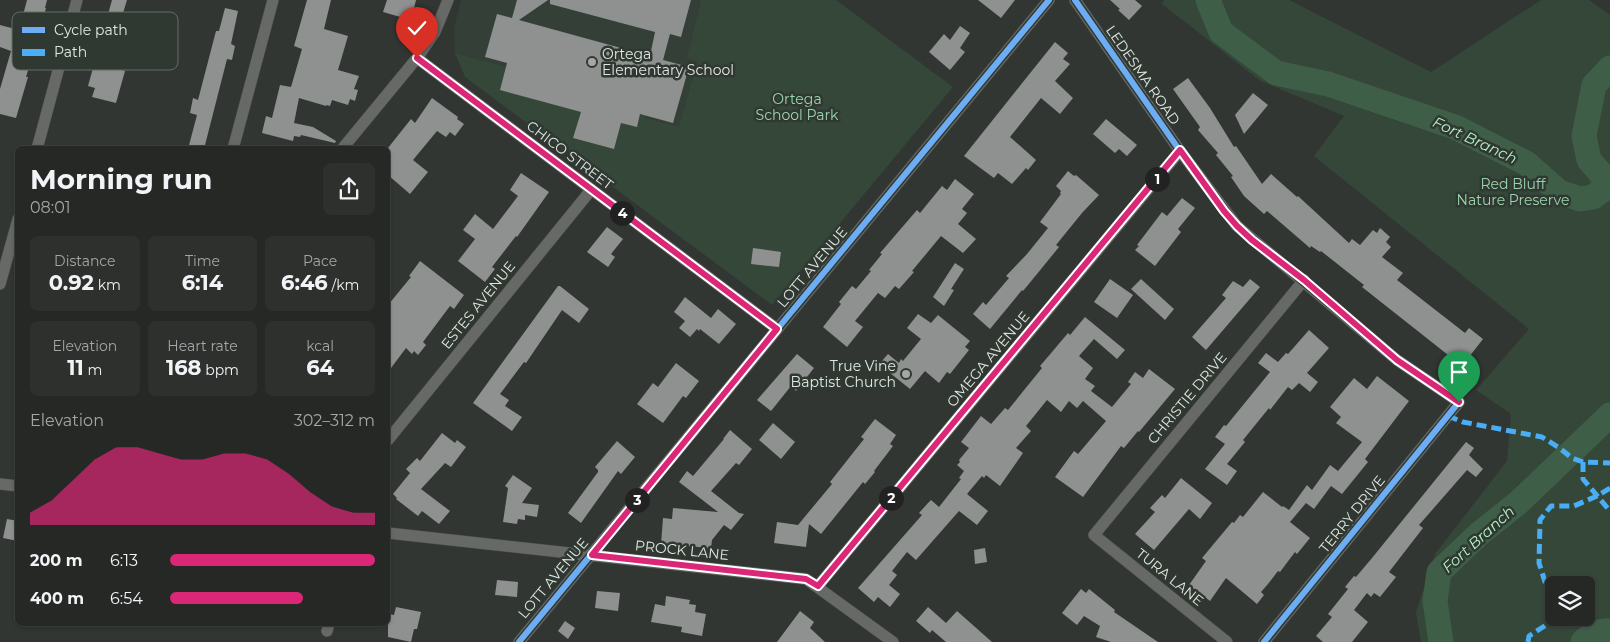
<!DOCTYPE html>
<meta charset="utf-8">
<style>
:root{--surface:#262826;--page:#2e302e;--text:#f1f3f6;--muted:#a4a6a7;--line:#424443;--accent:#db2777}
body{margin:0;font-family:Montserrat,sans-serif;background:var(--page);color:var(--text);height:100vh;display:flex;flex-direction:column;font-size:19px;white-space:nowrap}
*{box-sizing:border-box;margin:0}
p{font-size:16px;color:var(--muted)}
.icon{flex:none;width:28px;height:28px;fill:none;stroke:currentColor;stroke-width:2;stroke-linecap:round;stroke-linejoin:round}
.map{position:relative;flex:1;overflow:hidden}
.sheet{position:absolute;left:15px;top:146px;width:375px;height:480px;display:flex;flex-direction:column;background:var(--surface);border-radius:8px;box-shadow:0 1px 4px #0004,0 0 0 1px var(--line)}
.sheet>*{flex:none}
.tools{position:absolute;left:1545px;top:576px;display:grid;gap:10px}
.tools a{display:grid;place-items:center;width:50px;height:50px;border-radius:8px;background:var(--surface);box-shadow:0 1px 4px #0004,0 0 0 1px var(--line);font-size:25px}
.pin{position:absolute;display:grid;place-items:center;width:42px;height:42px;color:#fff;margin:-51px -21px;border-radius:50% 50% 50% 0;rotate:-45deg;box-shadow:0 0 5px #0007}
.pin .icon{rotate:45deg}
.km{position:absolute;width:25px;height:25px;margin:-12px;border-radius:50%;background:#222;color:#fff;font-size:14px;line-height:25px;text-align:center}
.round{display:grid;place-items:center;flex:none;width:52px;height:52px;border-radius:8px;background:var(--page)}
.headline{display:flex;align-items:center;justify-content:space-between;height:85px;padding:0 15px}
h1{font-size:28px;font-weight:700;line-height:38px}
.stats{display:grid;grid-template-columns:repeat(3,1fr);gap:8px;height:85px;padding:5px 15px}
.stats div{display:grid;align-content:center;border-radius:8px;background:var(--page);text-align:center}
.stats b{font-size:21px;font-weight:700}
.stats small{font-size:14px;font-weight:400}
.stats p{font-size:14px}
.chart{height:140px;padding:10px 15px}
.chart p{display:flex;justify-content:space-between}
.chart svg{width:100%;height:90px;margin-top:5px;fill:var(--accent);opacity:.7}
ul{padding:0 15px;list-style:none;font-size:16px}
li{display:grid;grid-template-columns:80px 60px 1fr;align-items:center;height:38px}
li i{height:12px;border-radius:6px;background:var(--accent)}
.map>svg:first-child{display:block}
.built{fill:#344037}
.green{fill:#344739;fill-rule:evenodd}
.lines{fill:none;stroke-linecap:round;stroke-linejoin:round}
.river{stroke:#3f5e48;stroke-width:25}
.building{fill:#8e918f}
.street-casing{stroke:#4e524f;stroke-width:12}
.street{stroke:#666966;stroke-width:11}
.quiet{stroke:#49aef6;stroke-width:5;stroke-dasharray:10 5;stroke-linecap:butt}
.cycleway-casing{stroke:#303832;stroke-width:9}
.cycleway{stroke:#6dadf4;stroke-width:6}
.route-casing{stroke:#fff;stroke-width:10}
.route{stroke:#db2777;stroke-width:6}
.poi-dot{fill:#a4a8a5;stroke:#303832;stroke-width:2}
.labels{text-anchor:middle;dominant-baseline:central;stroke-width:5;stroke-linejoin:round;paint-order:stroke}
.poi-label{font-size:14px;fill:#e1e6e2;stroke:#303832;text-anchor:start}
.street-label{font-size:14px;fill:#e1e6e2;stroke:#303832}
.park-label{font-size:14px;fill:#9ad6ac;stroke:#303832}
.water-label{font-size:15px;font-style:italic;fill:#b5f2c7;stroke:#303832}
.key{fill:#303832;stroke:#656c67;stroke-width:1}
.key-label{font-size:14px;fill:#e1e6e2}
</style>
<div class="map">
<svg width="1610" height="642" viewBox="0 0 1610 642">
<rect width="100%" height="100%" fill="#323633"/>
<path class="built" d="M461,0h240l-14,57 10,3 -18,68 -35,-10 4,-12 -193,-53 -1,-24z"/>
<path class="green" d="M701,0h135l117,87 -181,218 -307,-228 -10,-24 193,53 -3,12 34,9 18,-66 -10,-4z
M1164,0h125l142,72 110,-72h48l21,15v627h-189l-5,-30 19,-58 72,-93 4,-47 -35,-24 53,-61 -215,-173 30,-40 -85,-36 -97,-76zM1554,585h32v33h-32z"/>
<g class="lines">
<path class="river" d="M1208,0l13,32 55,41 52,11 127,43 71,36 33,29 21,7 13,-2 12,-9 -2,-12 -14,-16 -5,-24 10,-51 16,-17
M1441,642l-6,-41 4,-29 40,-38 40,-32 91,-87
M1583,642c5,-6 19,-13 27,-11"/>
</g>
<path class="building" d="M27,0h20l-2,8h1l-7,28 2,1 -6,21 -3,-1 -6,20h2l-12,41 -16,-4v-25l11,-38 -11,-4v-22l19,5z
M112,0h15l-7,23 4,1 -10,44 11,3 -9,32 -24,-6 3,-9 -7,-2z
M307,0h24l-7,29 24,7 -10,34 21,6 -5,13 4,1 -3,11 -5,-2 -2,6 -16,-5 -2,6 -4,-1v1l-27,-8 -5,25 19,4 23,14 -1,2 -34,-8 -1,2 -6,-1 -1,5 -31,-8 4,-17 6,2 8,-33 11,2 11,-38 -8,-3z
M387,0h29l-5,20 -28,-8z
M517,0h31l-29,20 131,36 5,-24 -105,-28v-4h141l-10,37 -11,-3 -7,26 26,7 -16,56 -33,-9 -3,13 -16,-4 -7,26 -41,-11 8,-26 -81,-22 7,-27 -22,-6 12,-43 15,4z
M978,0h37l-14,18z
M1110,0h25l7,6 -13,14 -11,-10 2,-1z
M225,8l13,3 -7,33 4,2 -3,14 -5,-1 -23,90h-16l9,-34 -7,-2 3,-15 5,2 18,-69h3z
M960,26l10,7 -10,15 5,4 -15,18 -21,-18 15,-18 6,6z
M1055,42l13,11 -5,6 7,5 -15,17 18,17 -13,16 -19,-16 -31,39 26,23 -8,10 -2,-2 -14,16 -14,-11 -4,5 -30,-22z
M1188,78l22,30 24,39 2,-1 26,38 9,-10 26,23 1,-1 51,47 3,-4 8,6 13,-15 4,3 3,-5 10,9 -4,5 5,5 -9,10 21,16 -6,7 68,53 4,-5 14,11 -21,27 -100,-79 2,-2 -43,-34 -1,1 -9,-6 -1,2 -43,-37 -3,3 -20,-18 -13,-19 2,-1 -17,-21 2,-2 -20,-23 2,-3 -27,-38z
M1253,93l15,12 -24,29 -9,-19z
M432,98l26,19 -1,2 7,5 -9,12 -5,-4 -4,5 -9,-6 -24,29 15,12 -18,22 -22,-19v-27l23,-29 4,4z
M1106,119l31,26 -10,11 -8,-7 -4,4 -22,-19z
M1068,171l6,5 2,-1 23,20 -17,18 -26,32 3,2 -22,27 -14,17 -1,-1 -32,39 -17,-15 10,-12 3,3 23,-27 -3,-2 21,-22 21,-26 -8,-6 21,-28 -1,-1 1,-2 -5,-5z
M521,173l28,19 -32,45 -1,-1 -24,31 3,2 -10,13 -27,-21 17,-22 -12,-9 12,-16 18,15 25,-33 -8,-6z
M955,179l19,15 -12,15 5,4 -9,11 18,15 -13,14 -22,-17 -29,35 2,1 -15,17 -4,-3 -10,12 -7,-5 -23,28 8,6 -16,20 -24,-20 18,-23 -2,-2 13,-16 4,3 15,-18 -2,-1 13,-16 -2,-1 37,-43 3,3 22,-27 5,4z
M1182,198l13,10 -17,21 3,3 -26,34 -20,-16 4,-4 -2,-1 25,-33 5,4z
M607,227l16,12 -12,15 4,3 -7,10 -21,-15z
M753,248l28,4 -2,15 -28,-3z
M420,261l44,34 -10,14 -4,-3 -27,36 3,3 -8,10 -4,-4 -2,3 -6,-6 -18,24v-67l23,-28 -2,-1z
M955,263l9,6 -13,20 3,1 -10,16 -11,-9z
M1110,279l23,16 -16,23 -23,-16z
M1141,279l33,30 -9,11 -34,-31z
M1250,279l10,8 -54,63 -14,-13 34,-39 -4,-3 11,-14 10,6z
M558,286h2l29,23 -10,14 -17,-13 -36,53 -2,-1 -24,32 9,6 -4,6 17,11 -10,14 -39,-28z
M685,297l26,21 7,-9 18,15 -17,20 -19,-15 -1,2 -2,-2 -7,8 -11,-9 6,-7 -11,-9z
M918,314l13,9 7,-8 32,26 -5,6 4,3 -19,24 -3,-2 -8,11 -14,-12 -15,18 -20,-16 2,-2 -11,-9 7,-8 11,9 2,-4 2,2 18,-22 -14,-11z
M1085,317l40,33 -8,9 -23,-20 -15,17 14,12 -8,11 10,7 -4,5 21,16 19,-23 -3,-2 7,-10 8,6 6,-9 26,20 -36,43 -1,-1 -14,17 -3,-2 -38,51 -28,-20 19,-26 4,3 28,-33 -23,-20 -6,7 -8,-7 -8,11 -14,-12 -21,26 5,5 -15,17 7,5 -23,33 -14,-11 -2,3 -2,-2 -15,18 21,17 -11,14 -18,-14 -43,49 -9,-8 -15,19 5,4 -8,10 11,9 -10,13 -12,-10 -4,5 -16,-14 64,-73 -3,-2 9,-10 3,-3 8,7 22,-28 -2,-1 5,-7 -7,-6 3,-3 -1,-2 10,-12 -8,-6 20,-26 10,8 14,-16 3,2 34,-42 -2,-2 12,-14 16,-19 2,2z
M1309,330l20,18 -22,25 11,9 -8,10 -11,-9 -7,7 -4,-3 -18,23 -1,-2 -26,32 2,2 -18,22 10,7 -10,14 -22,-16 20,-25 -10,-7 9,-12 2,1 44,-54 -12,-9 8,-10 12,9 8,-9 2,1z
M797,354l17,14 -18,23 -5,-5 -20,25 -14,-11z
M676,363l23,18 -13,17 -3,-2 -20,27 -26,-19 16,-21 5,4z
M1377,376l32,25 -44,58 3,3 -26,32 -11,-8 -17,23 -8,-6 -16,19 20,16 -13,16 -2,-2 -15,20 -2,-1 -10,13 -7,8 3,3 -7,9 -31,-26 -16,23 -21,-16 17,-24 -4,-3 30,-36 2,1 6,-8 3,2 20,-25 19,15 1,-1 6,4 18,-25 5,5 18,-25 8,6 24,-29 -26,-19 5,-6 -11,-10 24,-29 13,11z
M875,419l21,16 -6,9 3,2 -19,25 1,1 -10,12 -2,-2 -42,52 -12,-10 -3,23 -32,-4 3,-21 21,3 34,-41 -2,-2 34,-43 -3,-2z
M773,423l22,19 -14,17 -22,-19z
M730,430l22,19 -13,16 -3,-2 -25,28 28,22 5,1 -13,16 -7,-5 -12,15 -1,8 -50,-4 2,-26 9,1 1,-11 45,4 -39,-30 8,-11 6,5 31,-37h-1z
M442,433l13,10 2,-3 9,7 -15,20 -6,-4 -24,26 29,22 -11,13 -17,-13 -4,5 -22,-17 1,-1 -4,-4 17,-21 -4,-4 11,-11 3,3z
M617,441l18,16 -14,17 -3,-3 -37,52 -13,-10 30,-41v-2l-3,-3z
M1466,442l8,6 -5,7 14,14 -7,8 -9,-7 -48,55 4,3 -34,44 7,5 -16,20 -6,-4 -3,4 -4,-4 -13,17 14,12 -16,20h-29l-7,-6 16,-19 -4,-3 20,-25 -3,-2 9,-11 2,1 16,-19z
M513,475l19,13 -10,15 17,2 -2,12 -12,-2v5l-7,-1 -1,5 -14,-2 5,-34 -3,-2z
M1181,478l31,25 -12,16 -11,-10 -35,41 -19,-16 20,-22 -5,-4 12,-13 3,3z
M7,519l11,2v20l-15,-3z
M985,548l2,14 -12,2 -1,-14z
M497,580l21,2 -1,15 -22,-2z
M1081,589l5,4 3,-4 26,21 -1,2 44,30h-47l-15,-5 4,-11 -16,-10 -7,9 -15,-12z
M597,591l23,2 -2,18 -23,-3z
M666,596l24,4 -1,4 7,1 -1,7 11,2 -4,22 -21,-4 1,-5 -31,-5 4,-18 10,2z
M396,607l25,5 -4,17h-3l-3,13 -23,-5v-23l6,1z
M928,607l18,16 11,-12 35,31h-46l-14,-12 -2,3 -14,-12z
M800,611l14,11 -4,6 15,14h-48z
M565,621l10,7 -7,11 -10,-8z"/>
<g class="lines">
<defs>
<path id="street" d="M1075,0l105,151 57,75 160,134 62,42 -195,240
M417,58l360,271
M37,149l40,-149
M233,149l40,-149
M342,149l75,-91 18,-26 13,-32
M0,284l18,-65
M388,440l203,-250
M0,484l18,2
M388,533l418,46 87,63
M818,586l362,-435
M327,631l2,-7
M519,642l530,-642
M1227,642l-133,-107 210,-255"/>
</defs>
<use href="#street" class="street-casing"/>
<use href="#street" class="street"/>
<path class="quiet" d="M1448,416l15,6 79,15 16,10 14,11 11,4 27,1
M1583,462v17l27,32
M1554,595l-8,-10 -7,-22 1,-43 11,-14h23l23,-10 13,-8
M1528,642l1,-6 28,-18"/>
<defs>
<path id="cycleway" d="M1075,0l105,151 57,75 160,134 62,42 -195,240
M519,642l530,-642"/>
</defs>
<use href="#cycleway" class="cycleway-casing"/>
<use href="#cycleway" class="cycleway"/>
</g>
<g class="lines">
<defs>
<path id="route" d="M417,58l360,271 -185,226 214,24 12,7 362,-436 44,61 13,15 15,14 52,40 93,80 62,42"/>
</defs>
<use href="#route" class="route-casing"/>
<use href="#route" class="route"/>
</g>
<g class="poi-dot">
<circle cx="592" cy="62" r="5"/>
<circle cx="906" cy="374" r="5"/>
</g>
<g class="labels">
<g class="poi-label">
<text x="602" y="54">Ortega<tspan x="602" dy="16">Elementary School</tspan></text>
<text x="896" y="366" text-anchor="end">True Vine<tspan x="896" dy="16">Baptist Church</tspan></text>
</g>
<g class="street-label">
<text transform="translate(1143 75) rotate(55)">LEDESMA ROAD</text>
<text transform="translate(570 155) rotate(37)">CHICO STREET</text>
<text transform="translate(812 267) rotate(-50)">LOTT AVENUE</text>
<text transform="translate(478 305) rotate(-51)">ESTES AVENUE</text>
<text transform="translate(988 359) rotate(-50)">OMEGA AVENUE</text>
<text transform="translate(1187 398) rotate(-50)">CHRISTIE DRIVE</text>
<text transform="translate(1352 514) rotate(-51)">TERRY DRIVE</text>
<text transform="translate(682 550) rotate(6)">PROCK LANE</text>
<text transform="translate(1170 577) rotate(39)">TURA LANE</text>
<text transform="translate(553 578) rotate(-50)">LOTT AVENUE</text>
</g>
<g class="park-label">
<text x="797" y="99">Ortega<tspan x="797" dy="16">School Park</tspan></text>
<text x="1513" y="184">Red Bluff<tspan x="1513" dy="16">Nature Preserve</tspan></text>
</g>
<g class="water-label">
<text transform="translate(1475 140) rotate(25)">Fort Branch</text>
<text transform="translate(1478 539) rotate(-42)">Fort Branch</text>
</g>
</g>
<rect x="12" y="12" width="166" height="58" rx="8" class="key"/>
<rect x="22" y="27" width="23" height="6" fill="#6dadf4"/>
<rect x="22" y="49" width="23" height="7" fill="#49aef6"/>
<g class="key-label">
<text x="54" y="35">Cycle path</text>
<text x="54" y="57">Path</text>
</g>
</svg>
<div class="tools">
<a><svg class="icon" aria-label="layers" viewBox="0 0 24 24"><path d="M12 4l9 5-9 5-9-5zM3 14l9 5 9-5"/></svg></a>
</div>
<div class="pin" style="left:1459px;top:402px;background:#1e9e55"><svg class="icon" aria-label="arrive" viewBox="0 0 24 24"><path d="M6 21V4h12l-3 4 3 4H6"/></svg></div>
<div class="pin" style="left:417px;top:58px;background:#d93025"><svg class="icon" aria-label="check" viewBox="0 0 24 24"><path d="M5 12l5 5 9-10"/></svg></div>
<b class="km" style="left:1157px;top:179px">1</b>
<b class="km" style="left:891px;top:498px">2</b>
<b class="km" style="left:637px;top:500px">3</b>
<b class="km" style="left:622px;top:213px">4</b>
<section class="sheet">
<div class="headline"><div><h1>Morning run</h1><p>08:01</p></div><a class="round"><svg class="icon" aria-label="share" viewBox="0 0 24 24"><path d="M12 15V3M7 8l5-5 5 5M5 13v7h14v-7"/></svg></a></div>
<div class="stats">
<div><p>Distance</p><b>0.92<small> km</small></b></div>
<div><p>Time</p><b>6:14</b></div>
<div><p>Pace</p><b>6:46<small> /km</small></b></div>
</div>
<div class="stats">
<div><p>Elevation</p><b>11<small> m</small></b></div>
<div><p>Heart rate</p><b>168<small> bpm</small></b></div>
<div><p>kcal</p><b>64</b></div>
</div>
<div class="chart"><p><span>Elevation</span>302–312 m</p>
<svg viewBox="0 0 160 44" preserveAspectRatio="none"><path d="M0 44V38L10 32L20 22L30 12L40 6L50 6L60 9L70 12L80 12L90 9L100 9L110 12L120 19L130 28L140 35L150 38L160 38V44z"/></svg>
</div>
<ul>
<li><b>200 m</b>6:13<i style="width:100%"></i></li>
<li><b>400 m</b>6:54<i style="width:65%"></i></li>
</ul>
</section>
</div>
